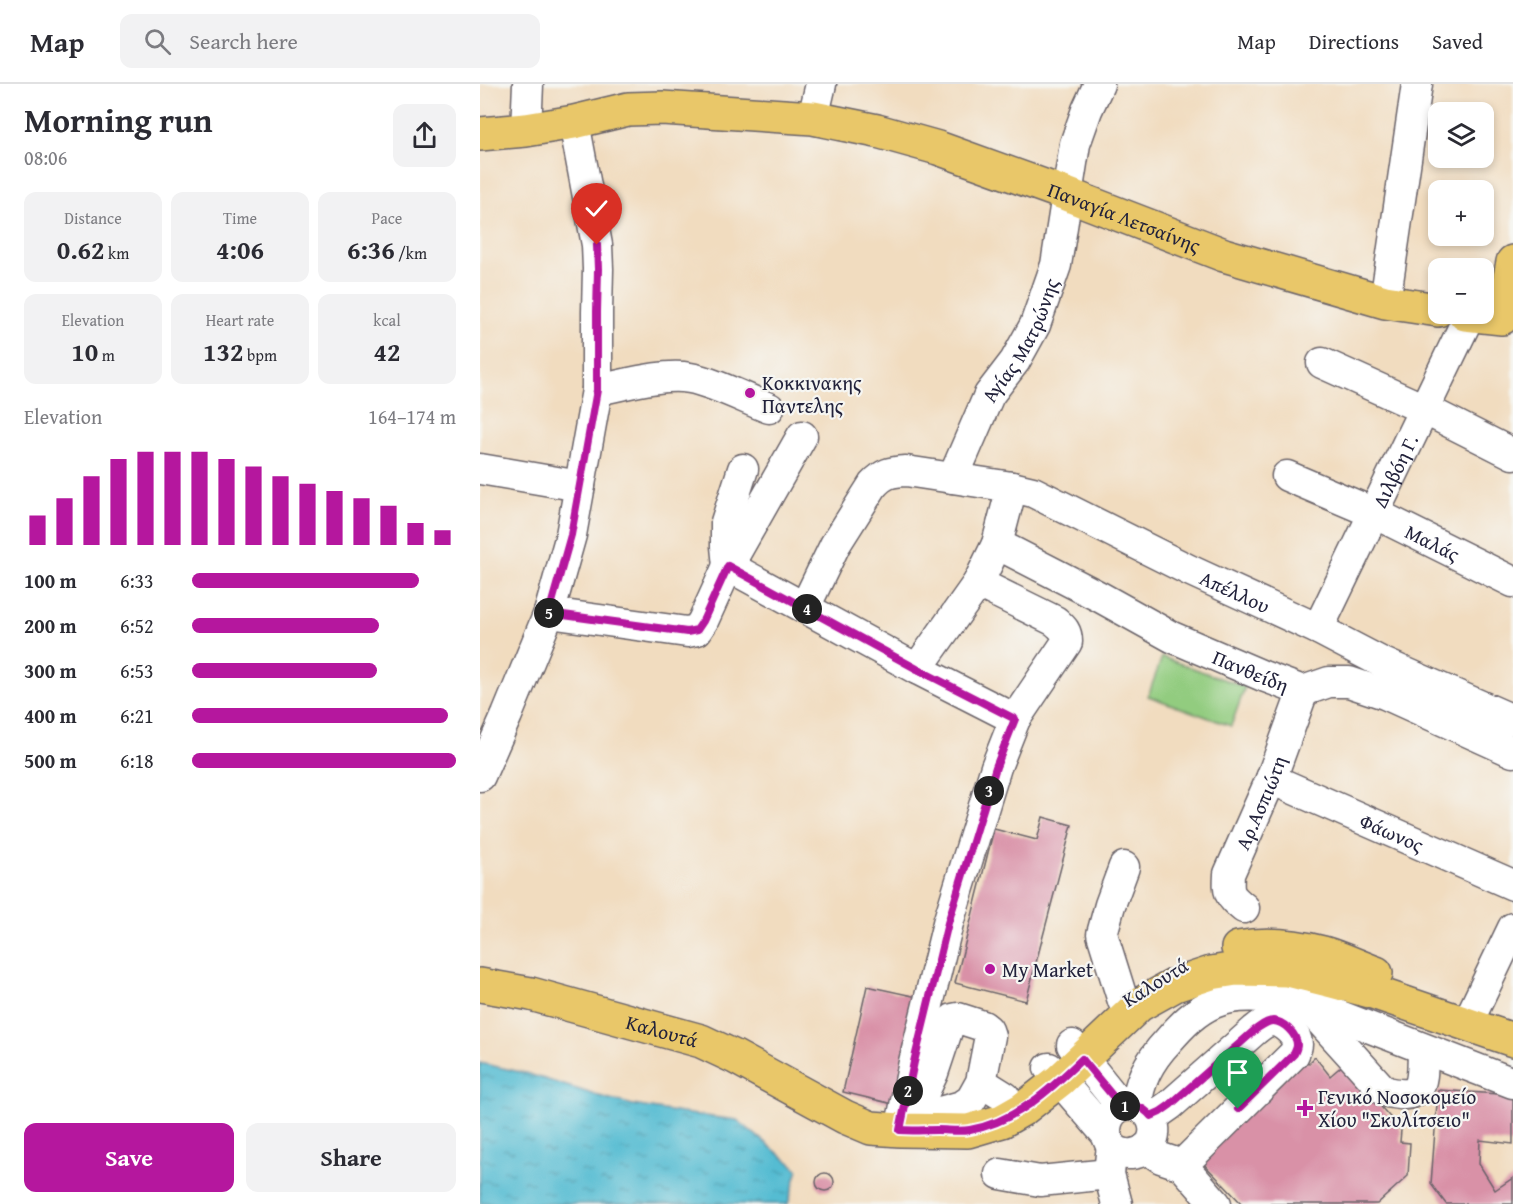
<!DOCTYPE html>
<meta charset="utf-8">
<style>
:root{--surface:#fff;--page:#f2f2f3;--text:#2b2b33;--muted:#7c7c81;--line:#e1e1e2;--accent:#b5179e}
body{margin:0;font-family:"Gentium Book Plus",serif;background:var(--page);color:var(--text);height:100vh;display:flex;flex-direction:column;font-size:22px;white-space:nowrap}
*{box-sizing:border-box;margin:0}
p{font-size:20px;color:var(--muted)}
.icon{flex:none;width:33px;height:33px;fill:none;stroke:currentColor;stroke-width:2;stroke-linecap:round;stroke-linejoin:round}
.map{position:relative;flex:1;overflow:hidden}
.details{display:flex;flex-direction:column;background:var(--surface);width:480px}
.details>*{flex:none}
.buttons{position:absolute;left:948px;top:18px;display:grid;gap:12px}
.buttons a{display:grid;place-items:center;width:66px;height:66px;border-radius:12px;background:var(--surface);box-shadow:0 3px 9px #0003;font-size:30px}
.pin{position:absolute;display:grid;place-items:center;width:51px;height:51px;color:#fff;margin:-62px -26px;border-radius:50% 50% 50% 0;rotate:-45deg;box-shadow:0 0 6px #0007}
.pin .icon{rotate:45deg}
.km{position:absolute;width:30px;height:30px;margin:-15px;border-radius:50%;background:#222;color:#fff;font-size:16px;line-height:30px;text-align:center}
.round{display:grid;place-items:center;flex:none;width:63px;height:63px;border-radius:12px;background:var(--page)}
.headline{display:flex;align-items:center;justify-content:space-between;height:102px;padding:0 24px}
h1{font-size:33px;font-weight:700;line-height:45px}
.stats{display:grid;grid-template-columns:repeat(3,1fr);gap:9px;height:102px;padding:6px 24px}
.stats div{display:grid;align-content:center;border-radius:12px;background:var(--page);text-align:center}
.stats b{font-size:26px;font-weight:700}
.stats small{font-size:16px;font-weight:400}
.stats p{font-size:16px}
.chart{height:168px;padding:12px 24px}
.chart p{display:flex;justify-content:space-between}
.chart svg{width:100%;height:108px;margin-top:6px;stroke:var(--accent);stroke-width:6}
.cta{display:flex;gap:12px;margin-top:auto;padding:12px 24px}
.cta a{flex:1;height:69px;border-radius:12px;background:var(--accent);color:#fff;font-size:24px;font-weight:700;line-height:69px;text-align:center}
.cta a+a{background:var(--page);color:var(--text)}
ul{padding:0 24px;list-style:none;font-size:20px}
li{display:grid;grid-template-columns:96px 72px 1fr;align-items:center;height:45px}
li i{height:15px;border-radius:8px;background:var(--accent)}
header{display:flex;align-items:center;gap:36px;box-sizing:border-box;height:84px;padding:0 30px;background:var(--surface);border-bottom:2px solid var(--line)}
header strong{font-size:28px}
nav{display:flex;gap:33px;margin-inline-start:auto;font-size:21px}
.search{width:420px;height:54px;background:var(--page);display:flex;align-items:center;gap:15px;box-sizing:border-box;padding:0 21px;border-radius:12px;color:var(--muted);font-size:22px}
main{display:flex;flex:1;min-height:0}
.map>svg:first-child{display:block}
.park{fill:#92cc7f;stroke:#5a775d;stroke-width:1.5}
.water{fill:url(#water-ripples);stroke:#3b6f86;stroke-width:1.5}
.building{fill:#d991a7}
.lines{fill:none;stroke-linecap:round;stroke-linejoin:round}
.minor-casing{stroke:#6a6369;stroke-width:33}
.major-casing{stroke:#6a6369;stroke-width:36}
.minor{stroke:#fff;stroke-width:30}
.major{stroke:#e9c769;stroke-width:33}
.route-casing{stroke:#fff;stroke-width:12}
.route{stroke:#b5179e;stroke-width:8}
.poi-dot{fill:#b5179e;stroke:#f6f6f2;stroke-width:2}
.labels{text-anchor:middle;dominant-baseline:central;stroke-width:4.5;stroke-linejoin:round;paint-order:stroke}
.street-label{font-size:20px;fill:#22223b;stroke:#f6f6f2}
.poi-label{font-size:20px;fill:#22223b;stroke:#f6f6f2;text-anchor:start}
</style>
<header>
<strong>Map</strong>
<div class="search"><svg class="icon" aria-label="search" viewBox="0 0 24 24"><circle cx="10" cy="10" r="6"/><path d="M15 15l6 6"/></svg>Search here</div>
<nav><a>Map</a><a>Directions</a><a>Saved</a></nav>
</header>
<main>
<section class="details">
<div class="headline"><div><h1>Morning run</h1><p>08:06</p></div><a class="round"><svg class="icon" aria-label="share" viewBox="0 0 24 24"><path d="M12 15V3M7 8l5-5 5 5M5 13v7h14v-7"/></svg></a></div>
<div class="stats">
<div><p>Distance</p><b>0.62<small> km</small></b></div>
<div><p>Time</p><b>4:06</b></div>
<div><p>Pace</p><b>6:36<small> /km</small></b></div>
</div>
<div class="stats">
<div><p>Elevation</p><b>10<small> m</small></b></div>
<div><p>Heart rate</p><b>132<small> bpm</small></b></div>
<div><p>kcal</p><b>42</b></div>
</div>
<div class="chart"><p><span>Elevation</span>164–174 m</p>
<svg viewBox="0 0 160 44" preserveAspectRatio="none"><path d="M5 44V32M15 44V25M25 44V16M35 44V9M45 44V6M55 44V6M65 44V6M75 44V9M85 44V12M95 44V16M105 44V19M115 44V22M125 44V25M135 44V28M145 44V35M155 44V38"/></svg>
</div>
<ul>
<li><b>100 m</b>6:33<i style="width:86%"></i></li>
<li><b>200 m</b>6:52<i style="width:71%"></i></li>
<li><b>300 m</b>6:53<i style="width:70%"></i></li>
<li><b>400 m</b>6:21<i style="width:97%"></i></li>
<li><b>500 m</b>6:18<i style="width:100%"></i></li>
</ul>
<div class="cta"><a>Save</a><a>Share</a></div>
</section>
<div class="map">
<svg width="1033" height="1120" viewBox="0 0 1033 1120">
<defs>
<pattern id="water-ripples" width="26" height="14" patternUnits="userSpaceOnUse" patternTransform="scale(1.5)"><rect width="26" height="14" fill="#54bcd2"/><path d="M2 4q2-2 4 0t4 0M15 11q2-2 4 0t4 0" fill="none" stroke="#4598ac"/></pattern>
</defs>
<rect width="100%" height="100%" fill="#f6f6f2"/>
<filter id="ink" filterUnits="userSpaceOnUse"><feTurbulence type="fractalNoise" baseFrequency=".0167" numOctaves="2"/><feDisplacementMap in="SourceGraphic" scale="12" xChannelSelector="R" yChannelSelector="G"/><feConvolveMatrix kernelMatrix="1 2 1 2 8 2 1 2 1" color-interpolation-filters="sRGB"/></filter>
<filter id="wash" filterUnits="userSpaceOnUse"><feTurbulence type="fractalNoise" baseFrequency=".008" numOctaves="4" result="noise"/><feDisplacementMap in="SourceGraphic" scale="24" xChannelSelector="R" yChannelSelector="G"/><feGaussianBlur stdDeviation="1.35" result="paint"/><feColorMatrix in="noise" values="0 0 0 0 0 0 0 0 0 0 0 0 0 0 0 0 0 1.4 0 .05"/><feComposite in="paint" operator="in"/></filter>
<g filter="url(#wash)">
<rect width="100%" height="100%" fill="#f1dcbf"/>
<path class="park" d="M682,573l83,30 -14,39 -83,-30z"/>
<path class="water" d="M0,979l45,10 74,23 34,9 48,8 56,7 61,49 -10,35h-308z"/>
<g id="blocks">
<path class="building" d="M563,733l29,8 -46,176 -71,-18 39,-154 43,11z
M387,902l55,12 -25,107 -54,-13z
M835,973l15,19 14,-12 57,66 -1,12 10,1 -2,33 -31,28h-135l-43,-45 104,-100 6,4z
M958,1006l75,5v49l-33,-4 -1,24 16,26 18,-12v26h-67l-15,-20z
M336 1098a9 9 0 1 1 18 0a9 9 0 1 1-18 0Z"/>
</g>
</g>
<g filter="url(#ink)">
<use href="#blocks" fill-opacity="0" stroke="#6a6369" stroke-width="1.5"/>
<g class="lines">
<defs>
<g id="minor">
<path d="M333,34l8,-34"/>
<path d="M46,46l2,-46"/>
<path d="M905,218l32,-218"/>
<path d="M842,279l102,46 89,45"/>
<path d="M117,306c27,-5 65,-17 93,-12 23,4 56,21 79,30"/>
<path d="M0,385l100,17"/>
<path id="s1" d="M807,392l87,37 139,69"/>
<path id="s2" d="M473,394l36,-83 26,-34 20,-36 21,-60 19,-121 12,-34 12,-26"/>
<path id="s3" d="M517,460l103,53 72,40 91,39 40,15 26,-9h20l36,12 128,58"/>
<path d="M248,482l74,-130"/>
<path d="M248,482l-2,-20v-24l17,-53"/>
<path id="s4" d="M325,523l30,-62 38,-60c11,-12 17,-13 33,-14l106,16 21,5 156,78 129,59 63,33 132,58"/>
<path d="M69,529l138,19 10,-2 6,-9 25,-55 189,103 98,50"/>
<path id="s5" d="M838,545l152,-315"/>
<path d="M437,585l61,-86 19,-39 15,-57"/>
<path d="M0,692l27,-61 42,-102 22,-78 26,-145v-78l1,-43 -1,-24 -23,-123"/>
<path id="s6" d="M791,695l242,106"/>
<path id="s7" d="M764,824c-16,-13 -16,-15 -15,-34l42,-95 32,-88"/>
<path d="M643,917l-21,-67 8,-29 14,-38"/>
<path d="M827,922l77,85c42,12 38,-10 39,-42"/>
<path d="M987,940l46,-96"/>
<path d="M592,961l49,61"/>
<path d="M569,984l57,66c2,4 3,9 6,13 11,12 33,8 40,-6 7,-15 -3,-34 -19,-36 -18,-2 -28,13 -27,29"/>
<path d="M501,998l-10,18 -9,6 -51,14 22,-47 17,-51 3,-3 5,-1 25,8 5,4 2,6 -9,46 24,15"/>
<path d="M657,1022c1,-26 14,-47 31,-65 13,-15 27,-30 46,-38 30,-13 77,-3 108,6l191,74"/>
<path d="M420,1046l14,-68 34,-139 48,-156 19,-48 52,-77c0,-11 -4,-14 -12,-21l-77,-38"/>
<path d="M666,1064l15,10 21,7 112,-111c1,-3 3,-6 3,-10 0,-10 -14,-22 -24,-23 -7,0 -13,5 -18,9l-85,75 -10,7 -9,4"/>
<path d="M631,1070l-2,20 8,30"/>
<path d="M702,1081l34,39"/>
<path d="M520,1090l40,7 69,-7"/>
</g>
<g id="major">
<path id="s8" d="M0,50l46,-4 48,-8 54,-13 34,-1 151,10 64,13 61,17 128,46 158,61 161,47 53,8"/>
<path d="M985,230l37,4 11,-56"/>
<path d="M758,864c27,-5 58,-2 85,5 18,5 36,14 53,20"/>
<path id="s9" d="M0,901l51,9 170,47 34,16 110,60 26,11 29,2 68,1 34,-10 21,-12 37,-29 79,-75 36,-20 36,-12 25,-4 52,1 44,11 38,10 143,49"/>
</g>
</defs>
<use href="#minor" class="minor-casing"/>
<use href="#major" class="major-casing"/>
<use href="#minor" class="minor"/>
<use href="#major" class="major"/>
</g>
</g>
<g class="lines" filter="url(#ink)">
<defs>
<path id="route" d="M117,161l1,24 -1,43v78l-26,145 -22,78 138,19 10,-2 6,-9 25,-55 189,103 98,50 -19,48 -48,156 -34,139 -14,68c12,1 25,0 37,0 11,0 23,2 33,0 45,-8 80,-40 112,-71l39,47c13,-2 21,0 30,10l9,-4 10,-7 85,-75c6,-4 11,-9 18,-9 10,0 24,13 24,24 0,3 -2,7 -3,9l-56,55"/>
</defs>
<use href="#route" class="route-casing"/>
<use href="#route" class="route"/>
</g>
<g class="poi-dot">
<circle cx="270" cy="309" r="6"/>
<circle cx="510" cy="885" r="6"/>
<path d="M822 1015h6v6h6v6h-6v6h-6v-6h-6v-6h6z"/>
</g>
<g class="labels">
<g class="street-label">
<text stroke="none"><textPath href="#s8" startOffset="663">Παναγία Λετσαίνης</textPath></text>
<text stroke="none"><textPath href="#s2" startOffset="154">Αγίας Ματρώνης</textPath></text>
<text stroke="none"><textPath href="#s5" startOffset="176">Διλβόη Γ.</textPath></text>
<text stroke="none"><textPath href="#s1" startOffset="160">Μαλάς</textPath></text>
<text stroke="none"><textPath href="#s4" startOffset="531">Απέλλου</textPath></text>
<text stroke="none"><textPath href="#s3" startOffset="284">Πανθείδη</textPath></text>
<text stroke="none"><textPath href="#s7" startOffset="118">Αρ.Ασπιώτη</textPath></text>
<text stroke="none"><textPath href="#s6" startOffset="132">Φάωνος</textPath></text>
<text transform="translate(675 898) rotate(-32)">Καλουτά</text>
<text stroke="none"><textPath href="#s9" startOffset="188">Καλουτά</textPath></text>
</g>
<g class="poi-label">
<text x="282" y="298">Κοκκινακης<tspan x="282" dy="23">Παντελης</tspan></text>
<text x="522" y="885">My Market</text>
<text x="838" y="1012">Γενικό Νοσοκομείο<tspan x="838" dy="23">Χίου "Σκυλίτσειο"</tspan></text>
</g>
</g>
</svg>
<div class="buttons">
<a><svg class="icon" aria-label="layers" viewBox="0 0 24 24"><path d="M12 4l9 5-9 5-9-5zM3 14l9 5 9-5"/></svg></a>
<a>+</a>
<a>−</a>
</div>
<div class="pin" style="left:758px;top:1025px;background:#1e9e55"><svg class="icon" aria-label="arrive" viewBox="0 0 24 24"><path d="M6 21V4h12l-3 4 3 4H6"/></svg></div>
<div class="pin" style="left:117px;top:161px;background:#d93025"><svg class="icon" aria-label="check" viewBox="0 0 24 24"><path d="M5 12l5 5 9-10"/></svg></div>
<b class="km" style="left:645px;top:1022px">1</b>
<b class="km" style="left:428px;top:1007px">2</b>
<b class="km" style="left:509px;top:707px">3</b>
<b class="km" style="left:327px;top:525px">4</b>
<b class="km" style="left:69px;top:529px">5</b>
</div>
</main>
